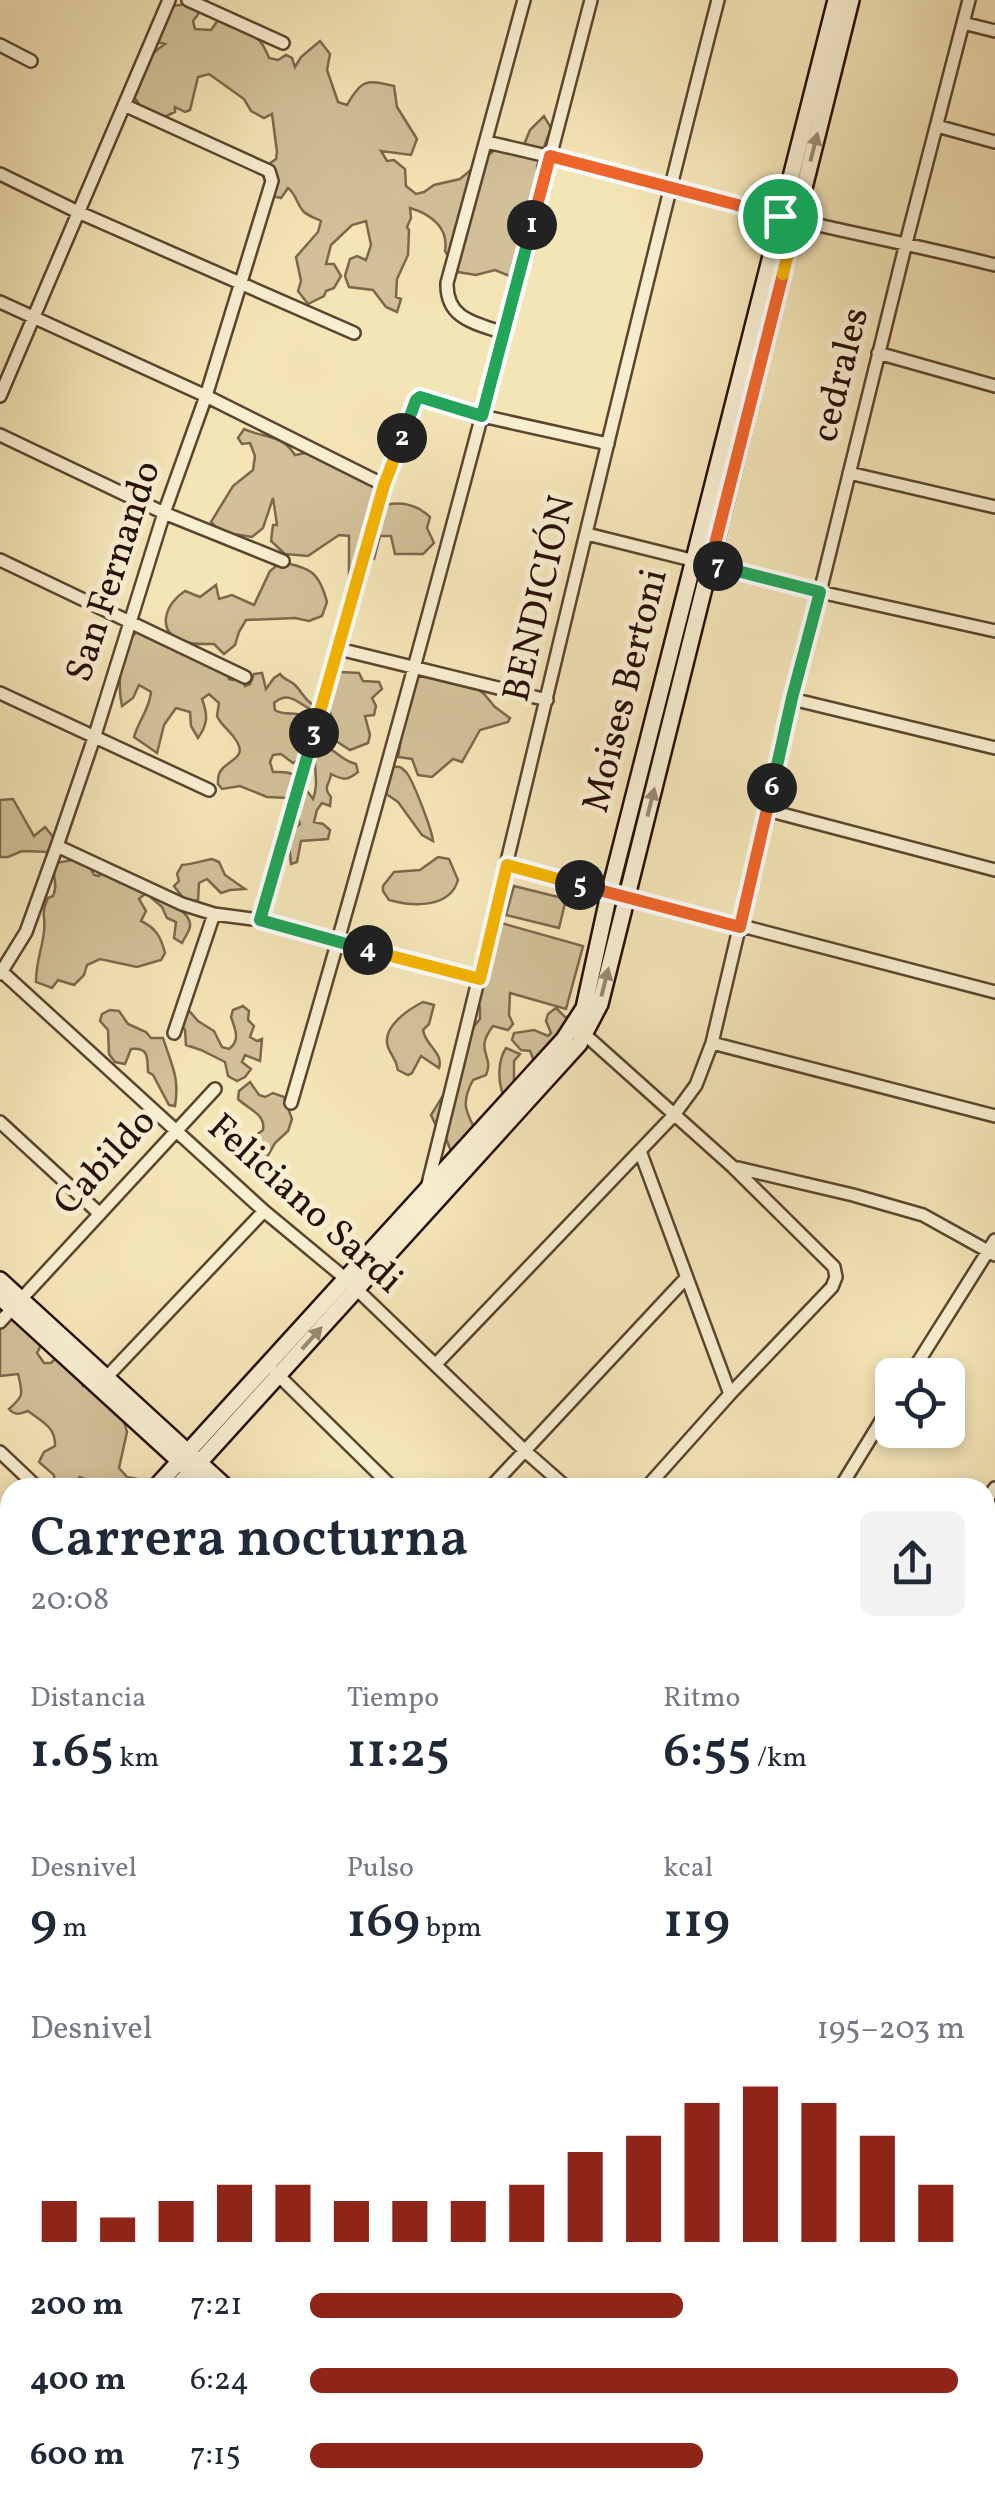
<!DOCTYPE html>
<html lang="es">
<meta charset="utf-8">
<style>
:root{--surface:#fff;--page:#f2f2f3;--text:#1f2937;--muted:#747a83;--accent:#8f2418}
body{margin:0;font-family:Vollkorn,serif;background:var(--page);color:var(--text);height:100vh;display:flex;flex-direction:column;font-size:38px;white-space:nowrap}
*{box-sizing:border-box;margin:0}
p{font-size:32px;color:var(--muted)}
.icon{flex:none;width:55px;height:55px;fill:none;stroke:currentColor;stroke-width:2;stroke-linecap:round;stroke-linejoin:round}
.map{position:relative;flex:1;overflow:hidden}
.panel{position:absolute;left:0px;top:1478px;width:995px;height:1038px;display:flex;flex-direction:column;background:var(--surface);border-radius:30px 30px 0 0;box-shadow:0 5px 15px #0003}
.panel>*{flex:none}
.controls{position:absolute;left:875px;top:1358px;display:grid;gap:20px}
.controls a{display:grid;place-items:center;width:90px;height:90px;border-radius:15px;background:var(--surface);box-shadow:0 5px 15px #0003;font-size:50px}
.pin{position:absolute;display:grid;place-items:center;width:85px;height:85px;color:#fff;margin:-42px;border:5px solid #fff;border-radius:50%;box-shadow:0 2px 10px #0007}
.km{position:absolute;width:50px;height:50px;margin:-25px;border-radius:50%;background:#222;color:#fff;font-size:28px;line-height:50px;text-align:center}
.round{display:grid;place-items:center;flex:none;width:105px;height:105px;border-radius:15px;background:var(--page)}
.overview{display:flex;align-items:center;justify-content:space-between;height:170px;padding:0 30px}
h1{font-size:55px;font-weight:600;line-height:75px}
.metrics{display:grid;grid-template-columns:repeat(3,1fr);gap:15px;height:170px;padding:10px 30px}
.metrics div{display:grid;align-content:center}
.metrics b{font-size:50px;font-weight:600}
.metrics small{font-size:28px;font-weight:400}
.metrics p{font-size:28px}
.chart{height:280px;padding:20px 30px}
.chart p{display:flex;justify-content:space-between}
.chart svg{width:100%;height:180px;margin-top:10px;stroke:var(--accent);stroke-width:6}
ul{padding:0 30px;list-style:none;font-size:32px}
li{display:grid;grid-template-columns:160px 120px 1fr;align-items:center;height:75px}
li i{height:25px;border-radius:12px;background:var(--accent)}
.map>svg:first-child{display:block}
.green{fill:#d1c098;stroke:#7c674c;stroke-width:2.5}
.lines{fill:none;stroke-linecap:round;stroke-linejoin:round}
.street-casing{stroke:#5b442e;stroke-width:16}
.secondary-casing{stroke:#280e01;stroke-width:20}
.street{stroke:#f8eed0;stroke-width:11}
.secondary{stroke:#f8eed0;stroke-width:15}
.oneway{fill:#9a8973}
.split-1-casing{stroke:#fff;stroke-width:20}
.split-2-casing{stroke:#fff;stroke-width:20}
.split-3-casing{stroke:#fff;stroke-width:20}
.split-4-casing{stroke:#fff;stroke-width:20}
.split-5-casing{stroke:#fff;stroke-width:20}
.split-6-casing{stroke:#fff;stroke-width:20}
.split-7-casing{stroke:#fff;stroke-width:20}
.split-8-casing{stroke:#fff;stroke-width:20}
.split-9-casing{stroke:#fff;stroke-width:20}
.split-1{stroke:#f0652b;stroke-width:12}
.split-2{stroke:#22a559;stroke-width:12}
.split-3{stroke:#f5b400;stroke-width:12}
.split-4{stroke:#22a559;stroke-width:12}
.split-5{stroke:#f5b400;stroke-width:12}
.split-6{stroke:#f0652b;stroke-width:12}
.split-7{stroke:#22a559;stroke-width:12}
.split-8{stroke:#f0652b;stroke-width:12}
.split-9{stroke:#f5b400;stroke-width:12}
.labels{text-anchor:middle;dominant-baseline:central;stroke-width:10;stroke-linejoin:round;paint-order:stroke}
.street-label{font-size:38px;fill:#280e01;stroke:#f8eed0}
</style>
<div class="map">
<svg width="995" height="2513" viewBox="0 0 995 2513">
<rect width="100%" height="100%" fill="#f4e5b7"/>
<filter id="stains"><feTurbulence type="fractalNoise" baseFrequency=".002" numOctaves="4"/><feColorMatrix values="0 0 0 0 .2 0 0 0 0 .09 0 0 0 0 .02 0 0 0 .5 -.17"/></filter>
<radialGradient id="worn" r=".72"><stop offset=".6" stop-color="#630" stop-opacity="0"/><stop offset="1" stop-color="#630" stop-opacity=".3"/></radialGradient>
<path class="green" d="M194,3l8,6 -9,12 2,8 16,1 7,-10c26,16 38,4 51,38l9,2 8,-5 6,3 3,9 6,-10 19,-16 10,13 -3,16 11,32 9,3c15,-27 20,-25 47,-19l3,21 20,32 -6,16 -30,-4 6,10 7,-1 11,9 1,17 10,8 8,-2 10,-7 26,-6 43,-36 20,4 7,-17 14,-14 7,12 -14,38 1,17 -12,53 -14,41 -17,-7 -19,5 -18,-3 -13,-21c4,-23 -14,-37 -35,-43l1,10 -4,9 2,3 -1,25 -11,24 -1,18 5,2 -4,13 -11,-5 -13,-17 -24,-3 -4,-11 5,-17 7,-3 9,4 5,-15 -5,-24 -14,4 -21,20 -5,19h8l7,12 -7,12 -8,3 -2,5 -16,8 -10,-13 3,-10 -5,-24 22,-25 3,-11c-6,-3 -13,-5 -18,-10 -7,-8 -6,-16 -15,-23l-7,10 -9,-2 -9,-20 3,-10 10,-7 1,-7 -5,-38 -8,4 -13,-7 -7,-12 -35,-25 -11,3 -8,33 -5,2 -10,-5v5l-19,9 -13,-11 -9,-13c3,-22 11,-40 31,-53l-8,-2c6,-12 8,-25 16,-36z
M244,429c19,9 38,5 51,26l15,-3 65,31 11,22c17,-4 31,0 44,12l-3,11 7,15 -11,11h-28l-4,-18h-11l-6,23h-15l-10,23v-46l-10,-1 -31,21 -23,-2 -14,-13 2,-16h4l-4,-27 -10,30 -11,9 -31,-5 -10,-10 22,-36 20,-16 2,-14 -5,-13 -8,1 -4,-6z
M281,562c30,6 38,10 46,40l-5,14 -13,5 -14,-3 -49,2 -7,12 -4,13 -11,9 -10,-10c-10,0 -23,1 -32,-3 -27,-11 -16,-38 3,-50l15,6 16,-12 3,14 13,-4 22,10 16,-34z
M137,631l91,33 1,15 4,1 1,-6 9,6 2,6 5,-2 4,-10 8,-1 4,16 8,-11 6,-4c4,6 10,6 15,11 8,8 7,12 18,20l-1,5c-15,-7 -23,-20 -38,-7l1,7c10,7 23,0 34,8 4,14 -1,40 -16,45l-12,-9 -8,1 -3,7 3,10c11,0 18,-1 26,7l-11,19 -21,-1 -27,-11 -18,3 -4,-5c0,-7 0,-11 5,-16 10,-10 26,-12 10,-32 -6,-8 -12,-11 -16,-20l2,-13 -10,-9 -7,5c6,16 6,25 -4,39l-7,-12 -1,-14 -14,-4 -12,17 -7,28 -23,-16c5,-18 15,-26 17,-45l-12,-7 -6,13 -11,8c-5,-23 -2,-57 15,-75z
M340,672l19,1 4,8 16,1 3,7 -10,9 4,8 -2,9 -9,1 5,19 -2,8 -18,7 -14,-9 -1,-15 -8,-21 6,-30z
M412,672l62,14 10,8 11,13 15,11 -2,4 -28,8 -18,32 -9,-3 -21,18 -14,-2 -6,-16 -14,-2z
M322,745c15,5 18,15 34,19l2,8c-11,9 -15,8 -27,2 -1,11 -9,12 0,23l-1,9 -8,-3 -5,7 -3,12 9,2 7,6 -2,9 -27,2 -4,21 -6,2 -3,-31 12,-9 -5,-13 9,-18 3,-2 6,8c7,-17 -1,-33 3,-50z
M391,767c10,0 8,-2 15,5 7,8 26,58 27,69l-11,-6 -24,-33 -19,-13z
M13,799l21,37 11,-9 9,11 -4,14 -28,-1 -14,6h-8v-57z
M438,857l11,2 9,21c-8,28 -44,27 -69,20l-6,-9v-5l11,-14 26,-2z
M78,859l11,6 5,10 5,1 5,-5 8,3 6,8c18,5 64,21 71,38 4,8 -4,16 -7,23l-8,-5 2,-16 -9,-4 -5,-11 -16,-14 -7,6 7,12 -5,10c15,7 20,16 24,32l-4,7 -24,7 -37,-8 -13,6 -3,10 -10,10 -16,-5 -6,8 -16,-6c0,-22 6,-31 8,-51 2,-16 -4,-15 4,-33l5,-2c6,-13 -2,-19 2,-33z
M212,859l7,3 6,13 20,14 -15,1 -9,3 -14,-14 -8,4 -1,18 -14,-2 -10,-13 5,-5 -2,-7 5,-9c11,-1 19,-4 30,-6z
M514,886l52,13 -7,29 -53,-13z
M501,923l82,23 -17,63 -56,-16 -1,22 4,9 -5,6 -15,-4c-20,26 2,29 -7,49l-13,5c-15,28 -4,35 8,61l-29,13 -8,-21 -7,-5 -6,-13 18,-29 22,-56 9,-11v-12l-5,-9 2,-7 6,-6z
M423,1002l11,3 -5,19 -6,6c2,15 21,23 16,38l-18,-12 -9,17 -4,2 -10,-5c-2,-12 -7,-14 -10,-23 -7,-20 21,-38 35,-45z
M185,1006l13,15 16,10 8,16 7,2c12,-9 6,-20 2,-32l2,-7 10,-4 6,5 -1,9 6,6 -4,11 7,4 5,-2 -2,22 -15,-6 -3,7 9,7 -6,8 -8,4 -9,-5 -3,-14 -24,-12 -15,-5 -1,-15 -6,-8z
M556,1008l9,9 12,-1 -73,81c-6,-14 -7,-35 2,-49l14,6 -6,7v20l3,1 15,-17 1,-7 -3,-7 -9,-1 -9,-10 2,-7 20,-3 14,6 3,-3 -5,-12 2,-7z
M110,1010l9,1 9,13 18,8 5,6h12c8,26 17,39 12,68l-6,-1 -16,-30 -5,-3c-1,-13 2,-25 -17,-23l-6,15 -10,-2 -6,-8 -1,-24 -8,-9 2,-7z
M250,1082l9,13 6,2 8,-4 11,4 8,22 -4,12 -13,12 -9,16 -10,-5 -10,10 -5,-8c4,-11 12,-19 22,-26 3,-16 -15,-21 -25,-31l1,-8z
M11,1314l35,22 -9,17 7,10h7l15,-15 17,38 8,-1 20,21 4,8 8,4 4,14 -8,36 8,9 11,2 3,8h-48l-6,-7 -7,-3 -6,6 1,4h-20l-1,-12 -15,-13 5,-10 11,-6c1,-19 -14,-25 -27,-35 -8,3 -13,5 -19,-2 15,-13 14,-15 9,-35l-18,2v-53l11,-3z
M995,1810v54l-10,-9v-34z
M985,2323l10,6v184h-297l9,-8h278z
M523,2505h157l-8,8h-157z"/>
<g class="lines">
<defs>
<path id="street" d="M188,0l95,43
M969,0l-63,243 -86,349 175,39
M963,23l32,8
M0,45l31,16
M937,126l58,16
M486,142c103,22 204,52 306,77 68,16 136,29 203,46
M0,174l78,38 276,121
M0,302l206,94 178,89
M504,333c-29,-10 -58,-14 -57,-50l77,-283
M878,353l117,33
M0,396l169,-396
M0,435l164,78 119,48
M849,473l146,34
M587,534l233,58 -28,107 -25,111 228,60
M0,560l245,117
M339,649l208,51
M0,693l209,97
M792,699l203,49
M57,846l125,58 32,10 46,6 220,59
M507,865l102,29 18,2 368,96
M260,920l79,-271 45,-164 33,-85 4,-3 61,19 126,28
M0,970l264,241 82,68 179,172 42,37
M0,974l26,-42 31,-86 38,-111 69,-222 42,-117 66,-215 -3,-10 -145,-66
M581,1031l152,136 101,100 2,10 -4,10 -102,107 -84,94
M174,1033l40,-119
M712,1043l283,73
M291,1103c107,-365 204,-734 300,-1103
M0,1122l100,92
M640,1151l90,243
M738,1168l115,27 70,20 72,40
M427,1188c99,-396 189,-793 291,-1188
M0,1322l215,-233
M436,1364l238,-249 22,-30 16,-42 55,-233
M275,1372l118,116
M910,1375l85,-135
M102,1382l162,-171
M0,1452l38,36
M490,1488l196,-210
M840,1488l52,-85
M985,1502l10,-14
M985,1568l10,4
M0,1607l10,10
M985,1634l10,-14
M0,1770l10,9
M985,1809l10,-10
M985,1867l10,10
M0,1926l10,9
M0,2025l10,-11
M985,2027l10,9
M985,2181l10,-21
M0,2242l10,10
M985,2325l10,6
M0,2362l10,-11
M115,2505l9,8
M286,2505l9,8
M184,2513l8,-8
M501,2513l7,-8"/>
<path id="secondary" d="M0,1280l227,208
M0,1297l209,191
M155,1488l409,-449 20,-31 25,-114 227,-894
M176,1488l403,-444 21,-40 251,-1004
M0,1656l10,-11
M0,1679l10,-11
M985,2180l10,6
M985,2198l10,6"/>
</defs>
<use href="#street" class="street-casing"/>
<use href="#secondary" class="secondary-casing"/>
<use href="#street" class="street"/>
<use href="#secondary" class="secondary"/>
</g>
<defs><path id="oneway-solid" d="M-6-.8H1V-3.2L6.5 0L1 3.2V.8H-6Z" transform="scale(2.5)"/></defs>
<g class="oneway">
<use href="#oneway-solid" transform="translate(814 147) rotate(-76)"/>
<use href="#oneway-solid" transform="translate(651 802) rotate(-76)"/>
<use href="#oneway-solid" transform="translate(605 982) rotate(-76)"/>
<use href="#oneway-solid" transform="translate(312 1338) rotate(-48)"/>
</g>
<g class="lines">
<defs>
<path id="split-1" d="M532,225l18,-69 230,60"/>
<path id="split-2" d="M402,438l14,-38 4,-3 62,19 50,-191"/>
<path id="split-3" d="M314,733l70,-248 18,-47"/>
<path id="split-4" d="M314,733l-54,187 108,30"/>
<path id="split-5" d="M368,950l112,29 27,-114 73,20"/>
<path id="split-6" d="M580,885l160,42 32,-139"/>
<path id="split-7" d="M718,566l102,26 -28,106 -20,90"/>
<path id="split-8" d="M718,566l-8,-2 73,-290"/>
<path id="split-9" d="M780,216l16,4 -13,54"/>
</defs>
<use href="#split-1" class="split-1-casing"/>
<use href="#split-2" class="split-2-casing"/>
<use href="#split-3" class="split-3-casing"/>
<use href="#split-4" class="split-4-casing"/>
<use href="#split-5" class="split-5-casing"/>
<use href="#split-6" class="split-6-casing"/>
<use href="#split-7" class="split-7-casing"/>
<use href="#split-8" class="split-8-casing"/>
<use href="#split-9" class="split-9-casing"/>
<use href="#split-1" class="split-1"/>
<use href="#split-2" class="split-2"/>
<use href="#split-3" class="split-3"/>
<use href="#split-4" class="split-4"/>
<use href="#split-5" class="split-5"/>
<use href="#split-6" class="split-6"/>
<use href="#split-7" class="split-7"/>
<use href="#split-8" class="split-8"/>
<use href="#split-9" class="split-9"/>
</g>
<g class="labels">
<g class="street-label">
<text transform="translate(842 375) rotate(-76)">cedrales</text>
<text transform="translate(115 572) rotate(-72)">San Fernando</text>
<text transform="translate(541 599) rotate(-77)">BENDICIÓN</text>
<text transform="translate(627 691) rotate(-76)">Moises Bertoni</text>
<text transform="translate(106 1163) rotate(-47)">Cabildo</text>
<text transform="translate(304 1205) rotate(42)">Feliciano Sardi</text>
</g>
</g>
<rect width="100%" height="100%" filter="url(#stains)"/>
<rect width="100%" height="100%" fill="url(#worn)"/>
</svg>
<div class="controls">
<a><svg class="icon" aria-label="locate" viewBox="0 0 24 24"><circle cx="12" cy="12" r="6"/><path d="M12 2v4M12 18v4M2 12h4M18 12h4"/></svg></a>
</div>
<div class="pin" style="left:780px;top:216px;background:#1e9e55"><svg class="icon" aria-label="arrive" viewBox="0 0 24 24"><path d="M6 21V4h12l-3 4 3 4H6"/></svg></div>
<b class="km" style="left:532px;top:225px">1</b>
<b class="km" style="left:402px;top:438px">2</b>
<b class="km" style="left:314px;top:733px">3</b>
<b class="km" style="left:368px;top:950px">4</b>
<b class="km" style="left:580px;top:885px">5</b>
<b class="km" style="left:772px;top:788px">6</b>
<b class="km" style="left:718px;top:566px">7</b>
<section class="panel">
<div class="overview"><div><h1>Carrera nocturna</h1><p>20:08</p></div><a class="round"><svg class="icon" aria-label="share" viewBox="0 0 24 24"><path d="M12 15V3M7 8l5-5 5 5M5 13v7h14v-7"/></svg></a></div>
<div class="metrics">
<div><p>Distancia</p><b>1.65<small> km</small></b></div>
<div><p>Tiempo</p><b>11:25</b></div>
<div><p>Ritmo</p><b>6:55<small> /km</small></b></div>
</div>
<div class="metrics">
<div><p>Desnivel</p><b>9<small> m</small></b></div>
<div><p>Pulso</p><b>169<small> bpm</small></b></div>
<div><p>kcal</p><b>119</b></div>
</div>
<div class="chart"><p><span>Desnivel</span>195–203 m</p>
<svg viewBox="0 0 160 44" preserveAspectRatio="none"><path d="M5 44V34M15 44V38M25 44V34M35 44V30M45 44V30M55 44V34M65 44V34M75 44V34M85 44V30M95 44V22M105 44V18M115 44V10M125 44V6M135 44V10M145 44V18M155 44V30"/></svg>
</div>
<ul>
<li><b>200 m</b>7:21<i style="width:57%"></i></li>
<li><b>400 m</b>6:24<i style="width:99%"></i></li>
<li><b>600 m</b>7:15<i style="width:60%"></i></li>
</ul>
</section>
</div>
